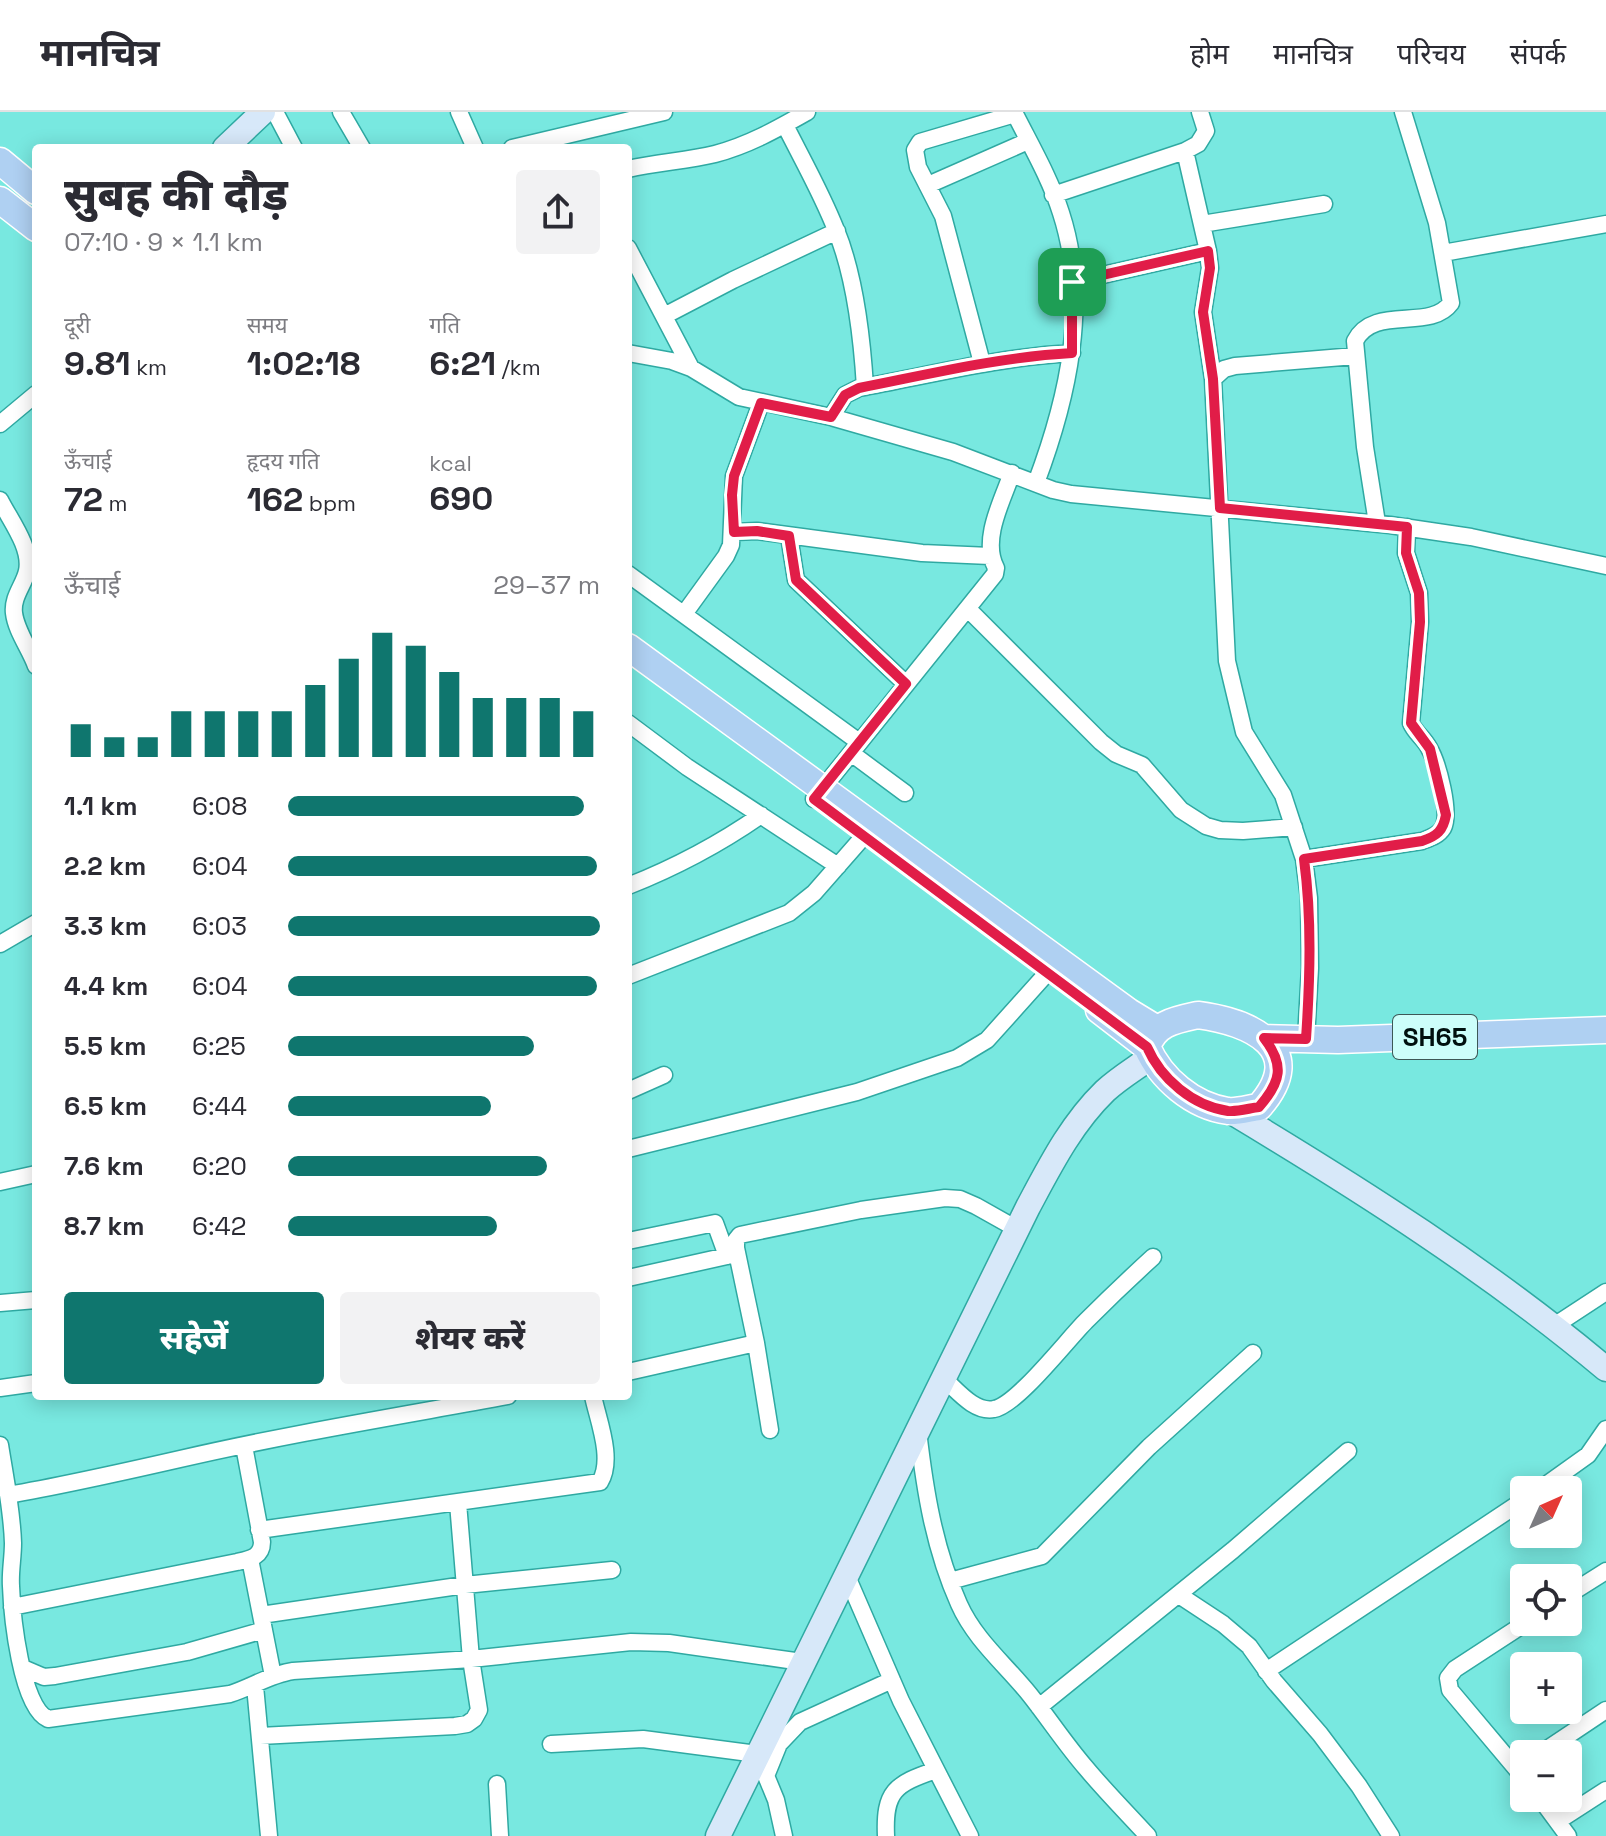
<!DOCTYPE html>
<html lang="hi">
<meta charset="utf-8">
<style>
:root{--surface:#fff;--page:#f2f2f3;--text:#2b2b33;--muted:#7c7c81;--line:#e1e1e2;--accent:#0f766e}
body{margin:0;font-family:"Space Grotesk","Noto Sans Devanagari",sans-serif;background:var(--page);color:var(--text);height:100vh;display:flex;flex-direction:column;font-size:30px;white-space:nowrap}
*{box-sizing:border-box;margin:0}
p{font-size:26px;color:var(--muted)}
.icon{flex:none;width:44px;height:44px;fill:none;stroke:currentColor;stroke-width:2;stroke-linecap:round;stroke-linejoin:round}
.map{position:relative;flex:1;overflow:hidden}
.sheet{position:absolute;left:32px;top:32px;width:600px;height:1256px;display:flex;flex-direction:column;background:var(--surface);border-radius:8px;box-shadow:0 4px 20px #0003}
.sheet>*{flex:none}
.needle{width:52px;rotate:45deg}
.tools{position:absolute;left:1510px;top:1364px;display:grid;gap:16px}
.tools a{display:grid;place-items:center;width:72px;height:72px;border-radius:8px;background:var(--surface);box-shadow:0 4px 20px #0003;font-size:40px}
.pin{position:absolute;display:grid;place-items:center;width:68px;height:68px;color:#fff;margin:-34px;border-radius:16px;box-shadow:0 4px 12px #0006}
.round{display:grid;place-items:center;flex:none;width:84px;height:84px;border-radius:8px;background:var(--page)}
.overview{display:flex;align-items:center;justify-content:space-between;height:136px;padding:0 32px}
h1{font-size:44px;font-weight:800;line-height:60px}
.figures{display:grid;grid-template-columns:repeat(3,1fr);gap:12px;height:136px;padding:8px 32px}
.figures div{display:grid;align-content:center}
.figures b{font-size:34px;font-weight:800}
.figures small{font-size:22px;font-weight:400}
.figures p{font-size:22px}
.chart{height:224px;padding:16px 32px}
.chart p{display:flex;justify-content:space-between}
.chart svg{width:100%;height:144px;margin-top:8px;stroke:var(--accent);stroke-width:6}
.primary-button{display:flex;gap:16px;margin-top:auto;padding:16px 32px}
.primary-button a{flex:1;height:92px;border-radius:8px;background:var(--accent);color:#fff;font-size:32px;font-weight:800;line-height:92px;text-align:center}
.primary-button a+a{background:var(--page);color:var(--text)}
ul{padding:0 32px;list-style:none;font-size:26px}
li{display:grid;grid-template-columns:128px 96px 1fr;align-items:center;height:60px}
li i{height:20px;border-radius:10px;background:var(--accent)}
header{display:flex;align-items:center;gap:48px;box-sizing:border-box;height:112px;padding:0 40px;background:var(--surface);border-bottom:2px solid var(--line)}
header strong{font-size:38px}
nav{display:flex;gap:44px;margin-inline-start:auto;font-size:28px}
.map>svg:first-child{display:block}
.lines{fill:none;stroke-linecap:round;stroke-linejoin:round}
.street-casing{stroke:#2fa9a2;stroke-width:19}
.secondary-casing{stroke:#2fa9a2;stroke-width:27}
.primary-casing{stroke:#fff;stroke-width:29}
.street{stroke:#fff;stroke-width:16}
.secondary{stroke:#d7e8f9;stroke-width:24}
.primary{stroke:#afd0f2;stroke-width:26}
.route-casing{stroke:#fff;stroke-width:16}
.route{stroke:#e11d48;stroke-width:10}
.labels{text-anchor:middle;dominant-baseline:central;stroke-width:6;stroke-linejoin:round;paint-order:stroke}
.shield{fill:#ccfefa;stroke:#3d5756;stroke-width:2}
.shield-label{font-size:26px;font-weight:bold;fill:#00100f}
</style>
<header>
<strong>मानचित्र</strong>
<nav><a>होम</a><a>मानचित्र</a><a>परिचय</a><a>संपर्क</a></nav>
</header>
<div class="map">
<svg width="1606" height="1724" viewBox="0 0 1606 1724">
<rect width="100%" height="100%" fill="#78e8e0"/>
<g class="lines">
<defs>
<path id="street" d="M275,0l19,36
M341,0l21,36
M459,0l16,36
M1014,0c16,32 36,66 47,101 29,89 7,185 -25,270
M785,13c17,34 37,69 51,105 19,46 26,108 29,157
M512,36l152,-36
M1185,39l23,100 2,17 -7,44 10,67
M628,57c29,-7 59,-8 87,-15 34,-9 62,-25 92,-42
M928,73l100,-44
M1053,83l132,-44 13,-7 8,-13 -6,-19
M1202,112l122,-20
M628,136l63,120
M1443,141l163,-29
M1072,170l136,-31
M664,204l69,-36 104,-49
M628,241l44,8 19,7 48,29 92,20 122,35 100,38 18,4 319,31 81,12 135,29
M982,251l-39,-147 -25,-49 -3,-17 5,-8 95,-28
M831,305l14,-22 14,-7c71,-13 141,-31 213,-35
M0,312l36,-30
M0,388c10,20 32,48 27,71 -3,14 -15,26 -13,42 2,18 16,36 22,53
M1377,411l-12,-76 -10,-106c19,-37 75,-9 96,-38l-14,-80 -34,-111
M734,420l23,-1 165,22 68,3
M789,424l7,44 110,104
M628,462l231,168
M968,497l133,133 15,12 26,11 39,45 25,16 14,4 23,1 51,-4
M684,502l42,-58 5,-11 3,-69 27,-73
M628,611l59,44 151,99
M851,641l54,40
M814,687l181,-225 1,-6c-15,-28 6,-67 16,-95
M1304,747l118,-18c8,-3 16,-5 21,-13 8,-15 -5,-65 -14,-80 -5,-10 -14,-15 -18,-25l9,-101 -1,-29 -13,-40 1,-26
M628,774c48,-19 90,-41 133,-71
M0,832l36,-21
M628,864l161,-63 25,-20 50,-57
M1306,927l4,-71 -1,-70 -5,-39 -21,-64 -39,-63 -17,-71 -14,-282 11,-10 11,-3 120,-10
M628,979l36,-16
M628,1037l229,-57 100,-34 30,-18 61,-68
M0,1070l36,-8
M628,1129l87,-18 12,33
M628,1166l108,-24
M0,1191l36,-3
M1554,1214l52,-34
M628,1260l128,-29
M943,1266c13,11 31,35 51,31 23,-4 73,-69 92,-88 22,-22 44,-43 67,-64
M0,1276l36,-5
M770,1318l-14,-87 -20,-95v-8l4,-5 121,-25 84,-12 15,1 16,7 41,23
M918,1319c7,60 16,117 41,173 16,36 47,61 71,91 19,24 36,50 56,73 20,24 41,45 62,68
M0,1333c5,32 12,65 13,98 0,15 -3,29 -2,43 1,29 10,121 37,133l182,-25c22,-7 41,-20 63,-23l178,-12 160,-17 38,1 133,19
M1539,1378l49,-35 18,-26
M8,1383c58,-10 115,-23 172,-36 108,-25 219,-43 328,-63
M259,1418l341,-48c14,-23 -2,-62 -7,-86
M250,1447l23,117
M846,1462l55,127 69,135
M950,1469l92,-25 107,-109 104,-94
M1179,1483l44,29 26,22 25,35 46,53 39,52 32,50
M1568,1483l38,-24
M12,1495l225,-45c13,-3 25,-5 25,-20l-18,-96
M261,1503l204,-30 147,-15
M23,1556l21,9 11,-1 132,-24 77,-22
M1266,1559l258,-171
M255,1574l14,150
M1039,1595l194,-157 115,-99
M260,1624l195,-10 12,-2 7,-5 5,-9 -8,-51 -13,-156
M551,1632l92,-5 114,15 19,46 8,36
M1540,1642l66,-44
M766,1664l13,-32 21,-22 92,-42
M1524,1666l-74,-88 -2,-12 7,-9 72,-47
M497,1672l3,52
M1540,1686l28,38
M1558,1709l48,-31
M886,1724c-2,-45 9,-52 50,-66"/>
<path id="secondary" d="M225,36l38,-36
M1230,999c130,78 259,160 376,258
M718,1724l310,-629c22,-41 43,-83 77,-116 14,-13 31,-23 46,-34"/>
<path id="primary" d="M0,49l36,30
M0,88l36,28
M628,535l501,365 28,17
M1099,898l48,37
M1198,903c53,7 112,34 61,92 -9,1 -21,5 -31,4 -35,-5 -67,-32 -81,-64 8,-24 28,-27 51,-32z
M1264,926l74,2 268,-10"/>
</defs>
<use href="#street" class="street-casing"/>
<use href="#secondary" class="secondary-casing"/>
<use href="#primary" class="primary-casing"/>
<use href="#street" class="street"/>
<use href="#secondary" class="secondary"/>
<use href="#primary" class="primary"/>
</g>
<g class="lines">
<defs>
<path id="route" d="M1208,139l2,17 -7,44 10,67 7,129 187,19 -1,26 13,40 1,29 -9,101 19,26 16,66c-3,16 -9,21 -24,26l-118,18c8,60 6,120 2,180l-42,-1c21,27 17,44 -5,69 -9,1 -21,5 -31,4 -35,-5 -67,-32 -81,-64l-333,-248 92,-115 -110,-104 -7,-44 -32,-5 -23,1 -2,-37 2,-19 27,-73 70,14 14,-22 14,-7c71,-14 141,-31 213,-35v-71z"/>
</defs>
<use href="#route" class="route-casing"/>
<use href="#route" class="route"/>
</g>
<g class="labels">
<rect class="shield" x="1393" y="903" width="84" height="44" rx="6"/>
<g class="shield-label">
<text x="1435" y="925">SH65</text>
</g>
</g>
</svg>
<div class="tools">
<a><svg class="needle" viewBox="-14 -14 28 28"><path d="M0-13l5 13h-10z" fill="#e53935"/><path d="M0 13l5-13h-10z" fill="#7c7c81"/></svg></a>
<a><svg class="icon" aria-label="locate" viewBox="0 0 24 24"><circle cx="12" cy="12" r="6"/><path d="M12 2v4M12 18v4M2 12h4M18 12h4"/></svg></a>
<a>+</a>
<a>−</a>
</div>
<div class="pin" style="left:1072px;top:170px;background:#1e9e55"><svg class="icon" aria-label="arrive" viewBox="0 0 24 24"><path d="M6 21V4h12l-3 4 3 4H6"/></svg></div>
<section class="sheet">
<div class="overview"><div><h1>सुबह की दौड़</h1><p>07:10 · 9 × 1.1 km</p></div><a class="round"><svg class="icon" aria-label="share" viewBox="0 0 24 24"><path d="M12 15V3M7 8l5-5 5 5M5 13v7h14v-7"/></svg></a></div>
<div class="figures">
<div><p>दूरी</p><b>9.81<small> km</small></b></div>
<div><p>समय</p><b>1:02:18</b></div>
<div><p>गति</p><b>6:21<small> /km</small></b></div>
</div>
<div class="figures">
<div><p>ऊँचाई</p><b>72<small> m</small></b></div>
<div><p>हृदय गति</p><b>162<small> bpm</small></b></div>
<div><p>kcal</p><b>690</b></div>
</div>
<div class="chart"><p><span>ऊँचाई</span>29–37 m</p>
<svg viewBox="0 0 160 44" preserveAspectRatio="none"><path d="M5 44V34M15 44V38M25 44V38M35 44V30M45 44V30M55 44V30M65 44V30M75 44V22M85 44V14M95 44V6M105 44V10M115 44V18M125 44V26M135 44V26M145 44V26M155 44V30"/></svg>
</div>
<ul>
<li><b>1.1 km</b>6:08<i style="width:95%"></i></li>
<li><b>2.2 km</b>6:04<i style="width:99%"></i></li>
<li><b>3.3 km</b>6:03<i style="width:100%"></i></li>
<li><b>4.4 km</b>6:04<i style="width:99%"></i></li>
<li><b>5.5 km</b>6:25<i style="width:79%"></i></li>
<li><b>6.5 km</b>6:44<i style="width:65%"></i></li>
<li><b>7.6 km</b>6:20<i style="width:83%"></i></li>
<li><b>8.7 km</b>6:42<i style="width:67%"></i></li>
</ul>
<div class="primary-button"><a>सहेजें</a><a>शेयर करें</a></div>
</section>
</div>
